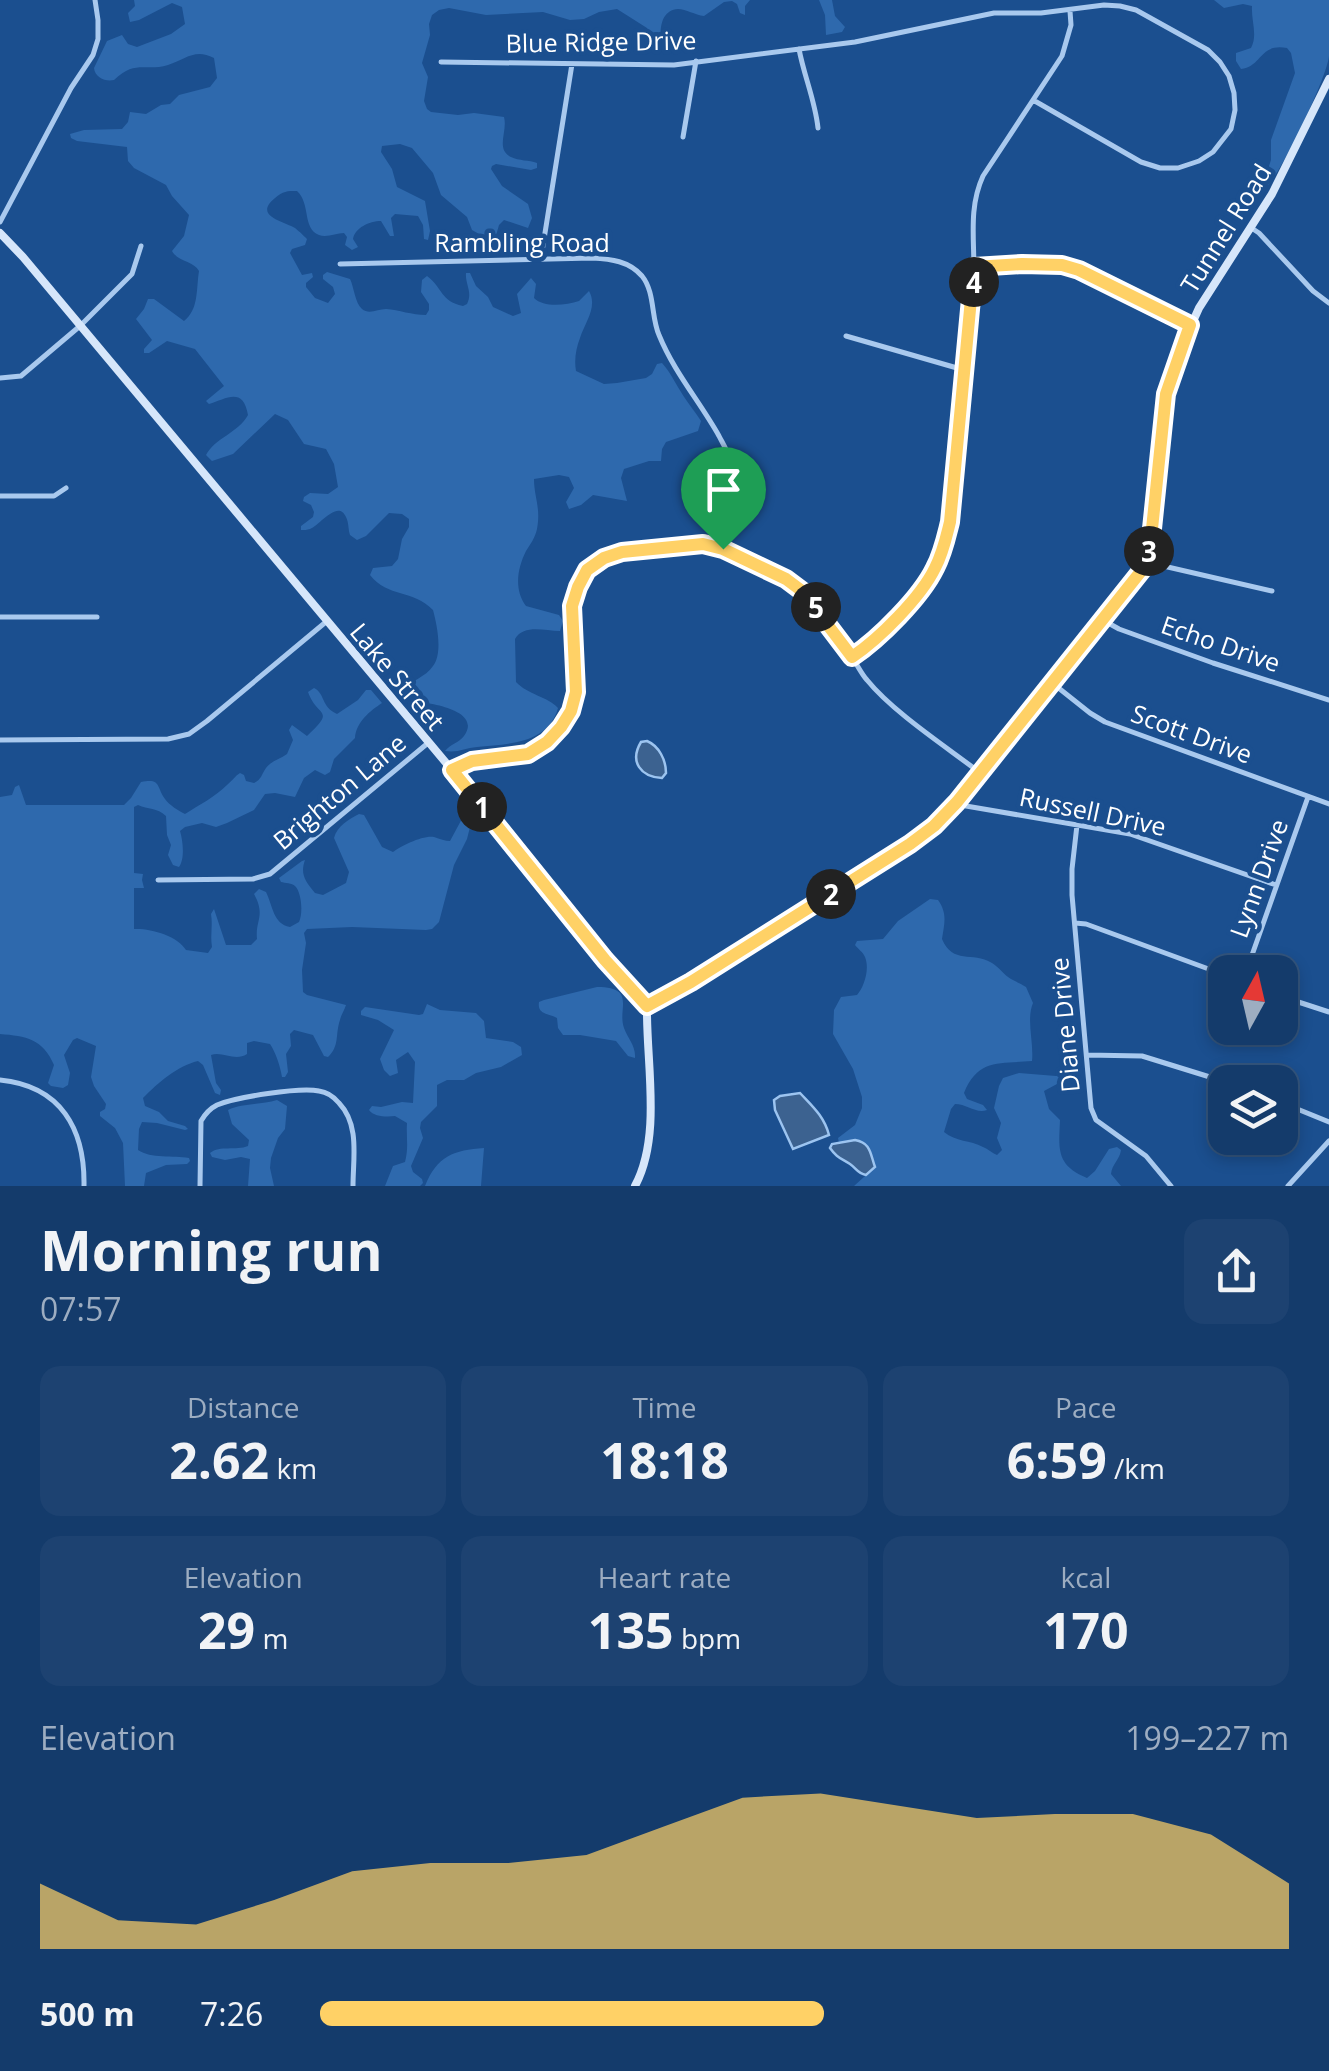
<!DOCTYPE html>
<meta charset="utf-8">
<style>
:root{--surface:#143b6b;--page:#1d4271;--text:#f1f3f6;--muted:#9dadc1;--line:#33557e;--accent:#ffd166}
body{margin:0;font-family:"Open Sans",sans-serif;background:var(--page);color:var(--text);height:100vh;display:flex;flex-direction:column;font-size:38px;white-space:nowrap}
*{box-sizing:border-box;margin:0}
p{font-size:32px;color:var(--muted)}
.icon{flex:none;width:55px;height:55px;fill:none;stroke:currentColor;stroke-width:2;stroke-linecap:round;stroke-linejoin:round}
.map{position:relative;height:1186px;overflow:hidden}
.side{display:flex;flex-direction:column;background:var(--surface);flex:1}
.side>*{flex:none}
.needle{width:65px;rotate:8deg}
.fabs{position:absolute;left:1208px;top:955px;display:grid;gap:20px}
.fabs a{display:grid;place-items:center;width:90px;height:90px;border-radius:20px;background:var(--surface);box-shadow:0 5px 15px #0003,0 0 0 2px var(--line);font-size:50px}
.pin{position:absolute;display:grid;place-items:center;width:85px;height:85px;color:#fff;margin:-102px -42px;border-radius:50% 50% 50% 0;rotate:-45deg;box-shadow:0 0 10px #0007}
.pin .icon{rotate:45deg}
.km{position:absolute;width:50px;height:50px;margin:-25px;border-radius:50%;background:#222;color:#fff;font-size:28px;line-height:50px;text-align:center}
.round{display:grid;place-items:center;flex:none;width:105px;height:105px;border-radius:20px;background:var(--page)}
.head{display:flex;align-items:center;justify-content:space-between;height:170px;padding:0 40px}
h1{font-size:55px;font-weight:700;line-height:75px}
.metrics{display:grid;grid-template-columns:repeat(3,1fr);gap:15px;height:170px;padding:10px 40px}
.metrics div{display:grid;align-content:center;border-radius:20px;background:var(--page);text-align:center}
.metrics b{font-size:50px;font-weight:700}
.metrics small{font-size:28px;font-weight:400}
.metrics p{font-size:28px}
.chart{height:280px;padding:20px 40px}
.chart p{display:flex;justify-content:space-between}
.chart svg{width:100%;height:180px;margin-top:10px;fill:var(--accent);opacity:.7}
ul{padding:0 40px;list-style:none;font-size:32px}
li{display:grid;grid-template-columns:160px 120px 1fr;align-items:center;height:75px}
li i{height:25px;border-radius:12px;background:var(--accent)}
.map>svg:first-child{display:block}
.green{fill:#2e69ad}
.water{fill:#3c6290;stroke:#9cc4f0;stroke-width:2.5}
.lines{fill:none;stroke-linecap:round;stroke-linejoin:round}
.street{stroke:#a9c9ee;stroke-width:5}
.secondary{stroke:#d6e6fa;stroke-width:8}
.route-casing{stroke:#fff;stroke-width:20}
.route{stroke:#ffd166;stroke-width:12}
.labels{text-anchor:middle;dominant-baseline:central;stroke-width:9;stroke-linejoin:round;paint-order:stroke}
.street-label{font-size:25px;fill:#fff;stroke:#1b4f8f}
</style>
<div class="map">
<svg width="1329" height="1186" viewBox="0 0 1329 1186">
<rect width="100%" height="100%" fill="#1b4f8f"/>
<path class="green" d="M134,0h616l-5,6v9l-5,-2 -3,-9 -5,-3 -8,1 -20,14c-9,-1 -18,-7 -26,-7 -18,1 -19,23 -16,35l-5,4 -6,-2 -4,-18 -30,-19 -18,3 -15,7 -14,1 -27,-8 -57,3 -37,-7 -10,2 -7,5 -3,9 1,11 -8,28 6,14 -4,24 3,8 4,3 27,3 16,-2 30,4c4,14 -9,32 7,40 8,4 18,3 26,6v5l-6,2 -35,-6 -4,2 -1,3 11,17 26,18 4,14 -4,10 -24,-8 -5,5 -4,14h-7l-16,-9 -5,-13 -26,-22 -8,-22 -21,-25 -12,-4 -18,2 -1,6 11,17 5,18 28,14 5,30 -2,9 -4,-1 -1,-14 -5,-9 -23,-2 -4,4 3,18h-4l-9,-15c-12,0 -26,7 -28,18l5,8 -6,3 -7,-5 2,-8 -3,-4c-8,0 -17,5 -25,2 -17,-7 -8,-31 -22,-44 -10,0 -14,0 -22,7 -22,18 8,23 20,30 6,5 7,6 12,11l-2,6 -13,4 -2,4 12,22 10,-2 1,4 -7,6v4l9,11 13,5 7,-9 -2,-7 -10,-8v-4l4,-3 23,7c4,8 5,24 12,30 7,6 16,0 24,0 13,1 26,6 40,6l3,-5v-6l-8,-12 1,-12 5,-4c16,12 13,25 36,30l4,-2c6,-12 -2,-19 -1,-31h4l6,13 12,11 5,10 20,9 8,-3 -4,-19 14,-16 5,6 -2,14c10,10 32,7 45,3l10,-10c9,16 -4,31 -9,47 -4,10 -6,22 -4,33l28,13 13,-1 29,-5 6,-4 5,-10 5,-1c9,10 12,18 19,29 6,10 13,18 20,29l-3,10 -32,11 -4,7 -1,12h-12l-25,8 -3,9 6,23 -34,-6 -12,10 -12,4 -3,-7 8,-14 -5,-11 -10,-2 -25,4c0,18 7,28 3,50 -2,9 -6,14 -11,22 -9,18 -12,39 0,55l33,9 4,6 -3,10c-16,0 -36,-7 -45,8l1,43c12,13 31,14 42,26 -10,36 -50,36 -81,39 -12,1 -19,6 -32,4 5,-7 14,-8 19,-15 21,-29 -48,-35 -62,-36l-1,-9c9,-10 25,-14 32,-25 10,-13 4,-41 0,-56 -20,-21 -45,-12 -63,-35l3,-7 19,-2 6,-7 4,-20 7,-12v-8l-7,-5 -13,-1 -23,23 -9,4 -7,-5c-2,-6 -1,-12 -4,-18 -8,-18 -26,8 -36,12 -3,1 -6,1 -9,1v-4l12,-9 1,-5 -3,-7 -8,-4 1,-4 6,-4 18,1 10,-7 -4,-23 -8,-15 -22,-5 -16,-24 -13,-6 -42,40 -21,7 -6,-6c9,-17 32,-22 42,-40 -5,-29 -22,-16 -39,-11l-3,-3 18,-15 -29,-37 -28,-8 -18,12h-5v-4l8,-9 -16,-21 8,-10 4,-10h6l30,22c15,-12 12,-31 15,-50 -5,-10 -21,-9 -27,-20l12,-15 5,-21 -17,-19 -6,-11 -32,-17 -6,-7 -1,-14 -50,-6 -6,-3 -1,-4 14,-4 38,-1 6,-7 2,-10 16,2 15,-9 9,-1 9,-9 31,-8 7,-9 -3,-20c-19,-10 -28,1 -46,7 -23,7 -32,-6 -54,15 -8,2 -19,-2 -20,-12l13,-27 15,-6 6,9 9,3 34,-13 14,-10 -3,-17 -10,-4 -33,17 -9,2 -2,-9 7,-7z
M819,0h13l3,16 10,11 -3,5 -16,3 -1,-20z
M1214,0h115c0,18 0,38 0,56 -2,21 -46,114 -61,129l-4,-4 7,-21v-20l24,-67 -4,-20 -4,-5c-28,-5 -24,18 -46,21l-5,-8v-8l15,-5c7,-13 0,-27 1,-42l-9,-2 -19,4z
M314,688c11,5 7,19 23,26l21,-14 8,-10h5l11,13c-12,8 -26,19 -27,35l-21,21 -4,13 -5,3 -10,-5 -11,8 -9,19 -20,-4 -10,1 -11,16 -27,13 -11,4 -14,-4 -17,4 -5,4c3,10 5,28 -1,36l-6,-2 -5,-10 3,-10 -4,-10 -1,-19c-9,-9 -18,-6 -28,-11l-4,2v66l9,1 -1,6 2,8h-10v41c16,-1 44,7 52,21l22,3 4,-6c-2,-12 1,-21 -1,-33l3,-5 12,36h25l6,-6c-2,-19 9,-23 -3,-45l5,-5 7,3c7,14 7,32 24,35l9,-5c4,-8 3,-29 -4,-36 -3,-3 -10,-3 -14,-4l-2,-4 23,-17 3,-1c-5,14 0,21 10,33l8,2 23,-12 3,-11 -15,-34c3,-12 15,-19 25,-24l5,1 18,32 11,5c8,-6 30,-17 41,-15 6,2 11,4 16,4l14,-26 -5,-10 3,-2 6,4 8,12 -6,8 -3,12 -13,26 -15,57 -7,7 -6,1 -74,-3 -45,2 -3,4 2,10 -4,27 1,22 4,3 39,10c-2,6 -5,10 -6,15 -5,14 0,26 -12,37l-4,-1 -11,-21 -19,-5 -4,4 1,12 -5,8 2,18 -3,5h-3c-2,-11 -6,-24 -12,-33l-16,-3 -7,2v11c-12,8 -24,-3 -36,1l5,28 5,7 -1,5 -5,-2 -12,-28 -5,-4c-21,5 -40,22 -55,37l2,8 14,6 9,9 17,5 3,3 -3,1 -28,-7 -15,-1 -3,7 -1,21c13,9 35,5 51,8l1,3 -3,3 -21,1 -20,8 -2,13h-19l-2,-43 -8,-15 -15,-12v-4l5,-3 1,-5 -12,-18 -3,-9 5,-31 -19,-8 -4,2 -9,15 6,18 -2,12 -5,3 -12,-2 -3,-3 6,-18c-11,-26 -28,-29 -54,-31v-237l12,-2 3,-8 4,-2 7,20h98l7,-7 10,-16c20,-4 15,4 24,17 4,6 14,12 20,15 14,-9 30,-17 42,-29 5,-4 8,-9 13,-12l4,2 2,6 8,2c8,-4 7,-8 12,-15 5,-7 14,-9 21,-14l6,-14 -4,-10 3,-5 15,11c30,-28 10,-18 1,-44z
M930,899l8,1c10,14 6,24 4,39 11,26 30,12 50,24 7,4 12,12 19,16 5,3 11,5 15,8l7,16c-7,17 1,39 -1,58 -32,3 -54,-3 -68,32l3,6 16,6 4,5c-11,4 -20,-6 -32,-6l-4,5 -7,23c12,10 26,8 39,15 5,2 9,6 14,8l5,-5 -5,-12 4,-15 -7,-15 5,-22 4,-8 16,-5 37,3 17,-4 4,4 -1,5 -19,3 -13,7 5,18 11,11c-1,28 -5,45 27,58l8,-7 14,-22 8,-2 4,3c-1,9 -9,14 -10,24l10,12h-267l21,-19 -6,-21 -22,-4 -8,1 -1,-5 17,-13 7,-17v-11l-9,-28 -20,-35 1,-24 7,-13 16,-2c7,-8 13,-26 8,-38 -2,-5 -7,-8 -10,-12l2,-4 26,-2 15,-18z
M597,987c40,0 20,22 27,41 4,11 12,18 11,30l-7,-2 -12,-15 -36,-6h-17l-5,-7 -1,-10c-8,-5 -20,-3 -18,-16l5,-2z
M427,1004l13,6 36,3 8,8 2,17 27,4 8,5 1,8 -21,12 -25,6 -12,7h-17l-10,5v21l-16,16 -1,6 3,10 -12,28 2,6 9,7 1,4 -3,3h-35l8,-20 12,-4c4,-15 1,-25 2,-39l-12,-7c-8,1 -21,1 -26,-6l3,-4 9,1 21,-5 11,1 2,-41 -7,-10 -12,8 2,13 -8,3 -6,-6 -4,-11 14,-29 -16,-10 -17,-5v-4l4,-4 54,8 4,-1z
M277,1100l10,6 -2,23 -7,9 -7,20 -1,10 4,18h-26l2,-27 -9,-2 -16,3 -13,-3 -2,-4c10,-8 26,-2 38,-7l1,-6 -17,-16 -4,-14c14,-7 33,-5 49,-10z
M484,1148l-3,38h-56c12,-30 29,-36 59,-38z"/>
<path class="water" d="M647,741c12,5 19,19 19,32l-4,5c-21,-1 -33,-16 -21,-36z
M800,1093c12,13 24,23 29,42l-36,14 -18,-39 -1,-10 6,-4z
M855,1140c16,3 15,13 20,27l-9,8c-9,-2 -9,-6 -16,-11 -9,-6 -13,-6 -20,-16l2,-4z"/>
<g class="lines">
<path class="street" d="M799,49c5,27 16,51 19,79
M441,62l233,3 181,-23 139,-29h47l63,-8 16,1 16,4 72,40 12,12 9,14 5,17 1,17 -4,19 -18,23 -14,9 -21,7h-18l-19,-6 -108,-62
M683,137l13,-76
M0,222l71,-134 22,-33 5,-16v-19l-3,-20
M1250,227l9,6 54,58 16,12
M541,258l31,-194
M340,264l252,-6c19,1 37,3 50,18 13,16 9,41 17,59 15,37 41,67 60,101 3,6 8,14 10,21 9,30 -1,62 -6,92
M974,267c35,-3 71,-7 105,3l111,55
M846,336l118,34
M0,378l21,-2 59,-50 52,-52 9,-28
M0,496h54l12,-8
M1146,562l126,29
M0,617h97
M1101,619l18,10 94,34 116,37
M852,657c27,-18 69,-61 83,-89 8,-15 11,-30 15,-46 6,-78 17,-155 23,-232 4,-40 -7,-77 10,-114l79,-120 9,-31 -1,-14
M1051,682l39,31 15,9 224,82
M0,740l168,-1 21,-5 18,-13 120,-100
M452,770c6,-3 14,-7 21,-9 19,-5 41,-1 59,-10 51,-28 45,-71 42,-121 -1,-15 -3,-30 4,-44 12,-26 37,-34 63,-37 19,-2 41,-6 61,-5 29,2 93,38 112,61 13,15 25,32 36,49 6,8 10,18 17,26 26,32 78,66 112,92
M957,801l9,5 164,28 146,51
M1077,825l-5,44v26l19,213 5,12 50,36 25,30
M158,880l95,-1 17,-5 158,-131
M1075,923l11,1 139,51
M1246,972l62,-175
M1280,996l49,16
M1087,1055l55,1 84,26
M0,1080c61,6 85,49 84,106
M1280,1102l49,20
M200,1186l1,-65c4,-7 8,-12 16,-16 19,-8 83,-18 102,-14 8,1 15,6 20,12 21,22 14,55 14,83
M1288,1186l41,-45"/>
<path class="secondary" d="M0,233l23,24 429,513 153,190 42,47c-1,55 15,129 -12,179
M647,1007l62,-36 201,-127 23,-17 24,-26 185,-232 8,-21 17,-154 14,-46 18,-40 73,-114 57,-115"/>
</g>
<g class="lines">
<defs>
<path id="route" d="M1022,264l40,1 17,5 111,55 -24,69 -16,154 -8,22 -185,232 -23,24 -24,18 -219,138 -44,24 -42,-46 -153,-190 20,-9 56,-7 19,-12 14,-15 10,-16 5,-19 -4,-86 6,-19 9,-17 17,-12 18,-6 81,-8 20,5 63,30 16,12 50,66c27,-18 69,-60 83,-89 8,-15 11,-30 15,-46l24,-255z"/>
</defs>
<use href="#route" class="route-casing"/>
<use href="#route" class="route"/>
</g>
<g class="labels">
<g class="street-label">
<text transform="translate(601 41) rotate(-1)">Blue Ridge Drive</text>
<text transform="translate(1225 228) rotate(-58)">Tunnel Road</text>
<text x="522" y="242">Rambling Road</text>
<text transform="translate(1221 643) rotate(19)">Echo Drive</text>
<text transform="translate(398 676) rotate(50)">Lake Street</text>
<text transform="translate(1192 733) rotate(20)">Scott Drive</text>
<text transform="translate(339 791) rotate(-40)">Brighton Lane</text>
<text transform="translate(1093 811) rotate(12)">Russell Drive</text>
<text transform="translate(1258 878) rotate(-70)">Lynn Drive</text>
<text transform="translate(1064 1025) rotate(-95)">Diane Drive</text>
</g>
</g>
</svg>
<div class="fabs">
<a><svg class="needle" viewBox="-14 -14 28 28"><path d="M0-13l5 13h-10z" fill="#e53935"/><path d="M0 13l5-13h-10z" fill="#9dadc1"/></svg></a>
<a><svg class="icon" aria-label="layers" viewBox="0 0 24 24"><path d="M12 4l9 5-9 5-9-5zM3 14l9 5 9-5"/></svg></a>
</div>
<div class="pin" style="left:723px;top:549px;background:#1e9e55"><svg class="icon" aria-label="arrive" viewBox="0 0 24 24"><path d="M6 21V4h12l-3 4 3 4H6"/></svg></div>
<b class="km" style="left:482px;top:807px">1</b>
<b class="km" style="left:831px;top:894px">2</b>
<b class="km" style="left:1149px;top:551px">3</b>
<b class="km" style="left:974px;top:282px">4</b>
<b class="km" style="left:816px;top:607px">5</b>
</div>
<section class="side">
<div class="head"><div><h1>Morning run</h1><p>07:57</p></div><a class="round"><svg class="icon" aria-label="share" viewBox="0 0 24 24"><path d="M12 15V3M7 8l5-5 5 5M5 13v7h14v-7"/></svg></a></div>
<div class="metrics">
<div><p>Distance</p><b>2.62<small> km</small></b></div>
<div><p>Time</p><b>18:18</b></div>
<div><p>Pace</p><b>6:59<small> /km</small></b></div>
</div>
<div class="metrics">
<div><p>Elevation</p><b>29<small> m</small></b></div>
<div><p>Heart rate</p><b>135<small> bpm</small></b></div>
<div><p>kcal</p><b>170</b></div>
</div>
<div class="chart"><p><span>Elevation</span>199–227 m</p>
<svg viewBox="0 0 160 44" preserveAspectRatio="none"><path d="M0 44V28L10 37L20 38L30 32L40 25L50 23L60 23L70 21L80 14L90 7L100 6L110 9L120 12L130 11L140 11L150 16L160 28V44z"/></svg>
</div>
<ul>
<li><b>500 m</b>7:26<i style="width:52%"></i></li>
</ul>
</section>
